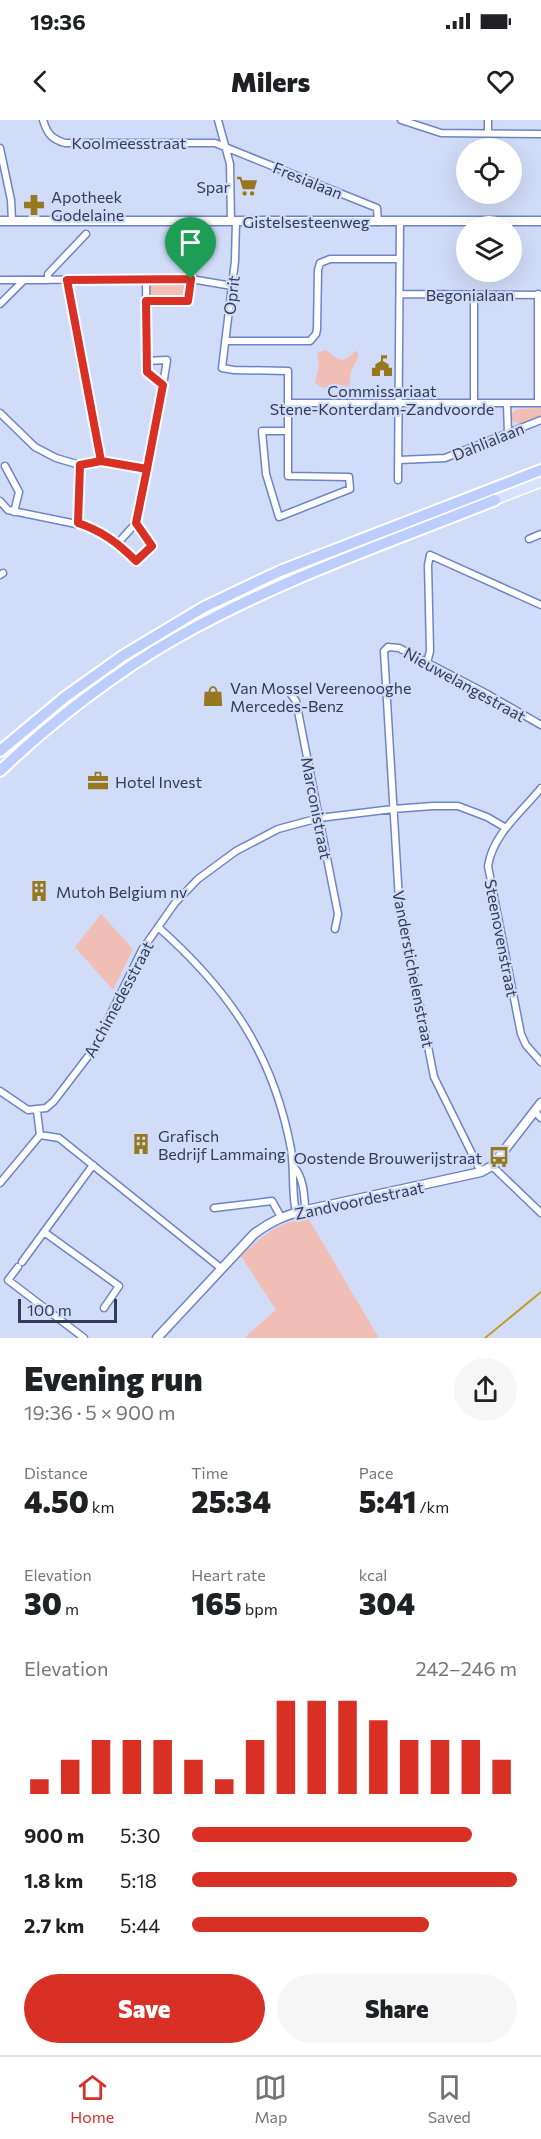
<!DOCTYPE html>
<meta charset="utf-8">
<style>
:root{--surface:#fff;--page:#f6f6f6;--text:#202124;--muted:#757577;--line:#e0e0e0;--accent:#d93025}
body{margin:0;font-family:Commissioner,sans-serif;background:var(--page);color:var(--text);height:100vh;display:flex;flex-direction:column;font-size:22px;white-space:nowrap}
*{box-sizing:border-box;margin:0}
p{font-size:20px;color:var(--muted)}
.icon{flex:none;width:33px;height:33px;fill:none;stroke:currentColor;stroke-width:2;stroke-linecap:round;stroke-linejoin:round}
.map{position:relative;height:1218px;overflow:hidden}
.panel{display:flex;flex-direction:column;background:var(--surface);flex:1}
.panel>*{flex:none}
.tools{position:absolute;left:456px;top:18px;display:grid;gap:12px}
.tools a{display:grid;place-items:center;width:66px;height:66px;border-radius:50%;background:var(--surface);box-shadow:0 6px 24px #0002;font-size:30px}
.scale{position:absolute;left:18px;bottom:15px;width:99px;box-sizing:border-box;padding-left:6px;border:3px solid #313b57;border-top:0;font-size:16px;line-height:21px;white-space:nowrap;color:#313b57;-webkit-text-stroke:4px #d1dcf9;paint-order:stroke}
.pin{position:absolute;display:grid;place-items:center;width:51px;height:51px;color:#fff;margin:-62px -26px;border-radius:50% 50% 50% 0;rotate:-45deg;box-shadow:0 0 6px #0007}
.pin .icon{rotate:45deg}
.round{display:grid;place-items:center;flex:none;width:63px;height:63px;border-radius:32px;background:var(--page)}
.summary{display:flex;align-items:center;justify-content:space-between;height:102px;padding:0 24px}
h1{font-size:33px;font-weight:800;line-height:45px}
.metrics{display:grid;grid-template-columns:repeat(3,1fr);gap:9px;height:102px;padding:6px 24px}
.metrics div{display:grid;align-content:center}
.metrics b{font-size:30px;font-weight:800}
.metrics small{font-size:16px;font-weight:400}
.metrics p{font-size:16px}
.chart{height:168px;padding:12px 24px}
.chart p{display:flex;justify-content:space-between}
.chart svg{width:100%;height:108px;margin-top:6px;stroke:var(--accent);stroke-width:6}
.primary-button{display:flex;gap:12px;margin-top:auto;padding:12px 24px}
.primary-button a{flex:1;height:69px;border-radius:36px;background:var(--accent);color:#fff;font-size:24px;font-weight:800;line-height:69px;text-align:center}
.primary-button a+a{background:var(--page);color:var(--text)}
ul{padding:0 24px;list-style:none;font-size:20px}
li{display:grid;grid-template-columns:96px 72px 1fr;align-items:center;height:45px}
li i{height:15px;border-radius:8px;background:var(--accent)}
.status{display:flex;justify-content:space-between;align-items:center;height:42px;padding:0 30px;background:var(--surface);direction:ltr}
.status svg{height:16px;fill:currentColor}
header{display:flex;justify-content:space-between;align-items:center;height:78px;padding:0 24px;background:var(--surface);font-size:27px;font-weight:800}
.tab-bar{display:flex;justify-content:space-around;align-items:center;height:84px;border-top:2px solid var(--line);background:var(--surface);font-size:16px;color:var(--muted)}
.tab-bar a{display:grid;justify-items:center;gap:3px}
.tab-bar .active{color:var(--accent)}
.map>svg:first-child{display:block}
.green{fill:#f1beb6}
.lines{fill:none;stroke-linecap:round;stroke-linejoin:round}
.stream{stroke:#c29c27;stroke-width:2}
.street-casing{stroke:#6e84c6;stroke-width:9}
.secondary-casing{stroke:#6e84c6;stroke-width:11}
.primary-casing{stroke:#fff;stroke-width:12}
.highway-casing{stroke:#fff;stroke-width:14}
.street{stroke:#fff;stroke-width:6}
.secondary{stroke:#fff;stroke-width:8}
.primary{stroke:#d7e2fe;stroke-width:9}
.highway{stroke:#bccefe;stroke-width:10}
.route-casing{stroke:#fff;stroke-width:12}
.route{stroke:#d93025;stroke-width:8}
.labels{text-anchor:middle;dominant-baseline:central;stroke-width:4.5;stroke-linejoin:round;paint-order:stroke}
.street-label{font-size:16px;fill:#313b57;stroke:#d1dcf9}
.poi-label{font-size:16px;fill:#313b57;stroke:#d1dcf9;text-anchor:start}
</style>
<div class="status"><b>19:36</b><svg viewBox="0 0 49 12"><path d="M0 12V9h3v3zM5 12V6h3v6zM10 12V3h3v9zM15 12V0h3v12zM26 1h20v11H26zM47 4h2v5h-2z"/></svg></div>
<header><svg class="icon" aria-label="back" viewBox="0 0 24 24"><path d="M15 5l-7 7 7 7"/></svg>Milers<svg class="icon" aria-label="heart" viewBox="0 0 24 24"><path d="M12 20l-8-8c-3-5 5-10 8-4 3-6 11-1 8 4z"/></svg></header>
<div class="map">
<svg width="541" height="1218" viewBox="0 0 541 1218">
<rect width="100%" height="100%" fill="#d1dcf9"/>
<path class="green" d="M150,163h37l-2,15h-35z
M326,230c12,10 17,15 29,1l3,1v6l-7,13 -2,16 -12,-3 -14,4 -8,-5 4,-18 -2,-12z
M541,288v9l-19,8 -10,-4v-8l5,-4z
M101,794l32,35 -20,41 -38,-43z
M308,1098l71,120h-135l32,-28 -35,-54c22,-21 36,-33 67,-38z"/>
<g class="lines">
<path class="stream" d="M485,1218l56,-46"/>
<defs>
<path id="street" d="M43,0c4,13 8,19 22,23h150l162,65 1,14
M218,0l12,44 1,57
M401,0l40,13 100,1
M488,0v13
M0,28l11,52 1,21
M236,101l-1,40 -13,107 12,2 54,1v32h253
M0,160l191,-1 41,7
M48,160v-6l38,-40
M67,160l34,181
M400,174l141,1
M474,174v110
M146,181h42l3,-22
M0,184l23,-23
M225,221h85l6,-7 1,-5 1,-59 2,-7 10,-4h69
M146,241l21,-1 -4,25
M288,283v73l61,1 1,12 -71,28 -13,-43 -4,-43h26
M538,283v-109
M507,284l1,29
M0,293l35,34 21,11 24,7 21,-4 46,8
M399,340l46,-2 96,-38
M5,346l14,26 -5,20
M398,360l2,-259
M0,381l8,9 83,17 27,16 18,18 16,-15 -16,-23 -18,20
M78,403l2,-58
M136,403l27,-138 -16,-13 -1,-93
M529,419l12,-5
M0,455l3,-2
M427,543l3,-12 -2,-86 2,-10 111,50
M287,569l9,12 42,213 -3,15
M541,668c-20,25 -48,46 -53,78l33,168 5,11 15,17
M158,807c71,63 115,126 133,222 3,19 1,38 4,58l7,4 3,-5c-1,-14 -2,-29 -11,-39
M0,971l28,19 18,-2 8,-7 39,-51 49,-100 33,-47 23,-24 38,-28 42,-22 41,-11 74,-9 40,-3h25l29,11 19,11
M37,991l3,24
M534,991l7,7
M40,1015l19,3 163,131
M492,1046l49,47
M481,1052l-47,-95 -35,-177 -15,-249 4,-4 11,1 88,46 54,31
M0,1063l40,-48
M214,1088l58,-7 9,16
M44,1112l75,54 -15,22
M22,1142l71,-97
M18,1147l-10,13 76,58"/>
<path id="secondary" d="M0,101h541
M157,1218l97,-104c16,-12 29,-18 48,-23l179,-39 11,-6 49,-63"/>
<path id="primary" d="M495,380l46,-18"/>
<path id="highway" d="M0,631l65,-54 59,-42 80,-48 76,-36 261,-101
M0,651c51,-49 116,-99 178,-134 100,-57 210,-94 317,-137"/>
</defs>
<use href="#street" class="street-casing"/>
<use href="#secondary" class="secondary-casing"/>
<use href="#primary" class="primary-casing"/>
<use href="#highway" class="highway-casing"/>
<use href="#street" class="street"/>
<use href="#secondary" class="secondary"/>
<use href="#primary" class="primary"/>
<use href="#highway" class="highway"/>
</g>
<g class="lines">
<defs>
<path id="route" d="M191,159l-3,22h-42l1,71 16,13 -16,84 -46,-8 -21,4 -2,58c24,8 40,20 58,38l16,-15 -16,-23 11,-54 -46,-8 -34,-181 124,-1"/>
</defs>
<use href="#route" class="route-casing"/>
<use href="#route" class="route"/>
</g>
<defs>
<symbol id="supermarket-bare" viewBox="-9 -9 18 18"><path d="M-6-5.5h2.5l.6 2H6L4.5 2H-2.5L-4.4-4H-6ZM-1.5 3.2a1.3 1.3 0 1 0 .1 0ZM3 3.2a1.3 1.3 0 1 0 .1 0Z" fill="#967820" stroke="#d1dcf9" stroke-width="2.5" paint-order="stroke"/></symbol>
<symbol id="pharmacy-bare" viewBox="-9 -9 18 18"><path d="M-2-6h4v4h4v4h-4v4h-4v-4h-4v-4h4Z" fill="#967820" stroke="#d1dcf9" stroke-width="2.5" paint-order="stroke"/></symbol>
<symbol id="civic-bare" viewBox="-9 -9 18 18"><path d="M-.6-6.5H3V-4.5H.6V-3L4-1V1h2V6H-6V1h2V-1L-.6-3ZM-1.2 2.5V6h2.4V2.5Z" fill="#967820" stroke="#d1dcf9" stroke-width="2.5" paint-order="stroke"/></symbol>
<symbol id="shop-bare" viewBox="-9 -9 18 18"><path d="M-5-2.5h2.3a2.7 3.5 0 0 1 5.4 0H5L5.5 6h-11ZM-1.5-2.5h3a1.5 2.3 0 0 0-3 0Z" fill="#967820" stroke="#d1dcf9" stroke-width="2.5" paint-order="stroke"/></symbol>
<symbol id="office-bare" viewBox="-9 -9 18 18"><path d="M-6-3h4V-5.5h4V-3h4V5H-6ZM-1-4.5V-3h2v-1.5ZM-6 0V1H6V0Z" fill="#967820" stroke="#d1dcf9" stroke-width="2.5" paint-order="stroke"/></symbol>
<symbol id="building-bare" viewBox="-9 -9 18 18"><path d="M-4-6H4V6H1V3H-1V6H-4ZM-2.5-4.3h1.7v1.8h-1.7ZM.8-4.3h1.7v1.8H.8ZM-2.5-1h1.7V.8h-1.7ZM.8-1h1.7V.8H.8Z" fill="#967820" stroke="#d1dcf9" stroke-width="2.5" paint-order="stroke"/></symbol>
<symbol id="bus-bare" viewBox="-9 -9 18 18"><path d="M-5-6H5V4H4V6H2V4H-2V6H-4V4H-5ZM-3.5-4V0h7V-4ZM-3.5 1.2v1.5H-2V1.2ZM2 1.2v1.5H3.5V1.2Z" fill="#967820" stroke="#d1dcf9" stroke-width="2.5" paint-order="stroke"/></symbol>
</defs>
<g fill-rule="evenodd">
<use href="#supermarket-bare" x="232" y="51" width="30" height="30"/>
<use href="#pharmacy-bare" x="19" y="70" width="30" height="30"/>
<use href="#civic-bare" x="367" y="231" width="30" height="30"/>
<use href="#shop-bare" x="198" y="561" width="30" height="30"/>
<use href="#office-bare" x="83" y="646" width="30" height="30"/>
<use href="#building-bare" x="24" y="756" width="30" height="30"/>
<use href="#building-bare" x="126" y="1009" width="30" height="30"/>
<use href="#bus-bare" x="484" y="1022" width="30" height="30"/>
</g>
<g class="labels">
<g class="street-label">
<text x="129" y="22">Koolmeesstraat</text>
<text transform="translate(308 60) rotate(22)">Fresialaan</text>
<text x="306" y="101">Gistelsesteenweg</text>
<text x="470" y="174">Begonialaan</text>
<text transform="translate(231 175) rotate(-83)">Oprit</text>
<text transform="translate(488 321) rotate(-22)">Dahlialaan</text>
<text transform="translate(465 564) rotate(29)">Nieuwelangestraat</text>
<text transform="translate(317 688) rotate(79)">Marconistraat</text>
<text transform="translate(502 818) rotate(79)">Steenovenstraat</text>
<text transform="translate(414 849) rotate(79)">Vanderstichelenstraat</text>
<text transform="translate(118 879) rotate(-62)">Archimedesstraat</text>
<text transform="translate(359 1080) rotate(-12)">Zandvoordestraat</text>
</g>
<g class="poi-label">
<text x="230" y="66" text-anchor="end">Spar</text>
<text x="51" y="76">Apotheek<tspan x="51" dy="18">Godelaine</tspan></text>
<text x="382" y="270" text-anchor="middle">Commissariaat<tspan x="382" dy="18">Stene-Konterdam-Zandvoorde</tspan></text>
<text x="230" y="567">Van Mossel Vereenooghe<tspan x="230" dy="18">Mercedes-Benz</tspan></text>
<text x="115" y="661">Hotel Invest</text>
<text x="56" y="771">Mutoh Belgium nv</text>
<text x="158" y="1015">Grafisch<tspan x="158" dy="18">Bedrijf Lammaing</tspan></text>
<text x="482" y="1037" text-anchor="end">Oostende Brouwerijstraat</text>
</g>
</g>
</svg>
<div class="tools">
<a><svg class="icon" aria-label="locate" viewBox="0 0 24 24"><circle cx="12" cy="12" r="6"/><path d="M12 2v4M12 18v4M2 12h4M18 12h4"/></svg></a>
<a><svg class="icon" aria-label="layers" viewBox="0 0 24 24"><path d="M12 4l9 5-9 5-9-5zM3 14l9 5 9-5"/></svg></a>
</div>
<div class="scale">100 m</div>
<div class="pin" style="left:191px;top:159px;background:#1e9e55"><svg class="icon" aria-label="arrive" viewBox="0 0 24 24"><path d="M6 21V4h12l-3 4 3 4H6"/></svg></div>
</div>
<section class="panel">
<div class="summary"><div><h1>Evening run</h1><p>19:36 · 5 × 900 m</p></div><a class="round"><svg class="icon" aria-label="share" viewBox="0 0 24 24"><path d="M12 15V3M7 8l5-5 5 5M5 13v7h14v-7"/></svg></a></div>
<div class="metrics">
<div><p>Distance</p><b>4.50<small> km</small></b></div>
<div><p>Time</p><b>25:34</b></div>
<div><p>Pace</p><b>5:41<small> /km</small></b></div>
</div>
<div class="metrics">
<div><p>Elevation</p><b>30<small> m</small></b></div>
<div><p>Heart rate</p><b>165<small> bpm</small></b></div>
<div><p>kcal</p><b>304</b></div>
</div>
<div class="chart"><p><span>Elevation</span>242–246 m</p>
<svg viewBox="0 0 160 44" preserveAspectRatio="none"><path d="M5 44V38M15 44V30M25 44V22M35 44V22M45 44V22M55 44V30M65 44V38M75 44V22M85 44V6M95 44V6M105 44V6M115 44V14M125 44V22M135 44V22M145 44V22M155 44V30"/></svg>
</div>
<ul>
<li><b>900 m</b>5:30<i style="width:86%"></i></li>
<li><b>1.8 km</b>5:18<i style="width:100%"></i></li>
<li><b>2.7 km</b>5:44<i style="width:73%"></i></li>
</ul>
<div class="primary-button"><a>Save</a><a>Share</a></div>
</section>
<nav class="tab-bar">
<a class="active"><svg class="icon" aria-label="home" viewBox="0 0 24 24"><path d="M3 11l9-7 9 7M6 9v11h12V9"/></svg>Home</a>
<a><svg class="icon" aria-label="map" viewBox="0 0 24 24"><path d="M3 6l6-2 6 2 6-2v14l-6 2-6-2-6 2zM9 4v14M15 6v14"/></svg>Map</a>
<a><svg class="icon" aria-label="saved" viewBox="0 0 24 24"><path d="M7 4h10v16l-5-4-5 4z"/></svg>Saved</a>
</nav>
